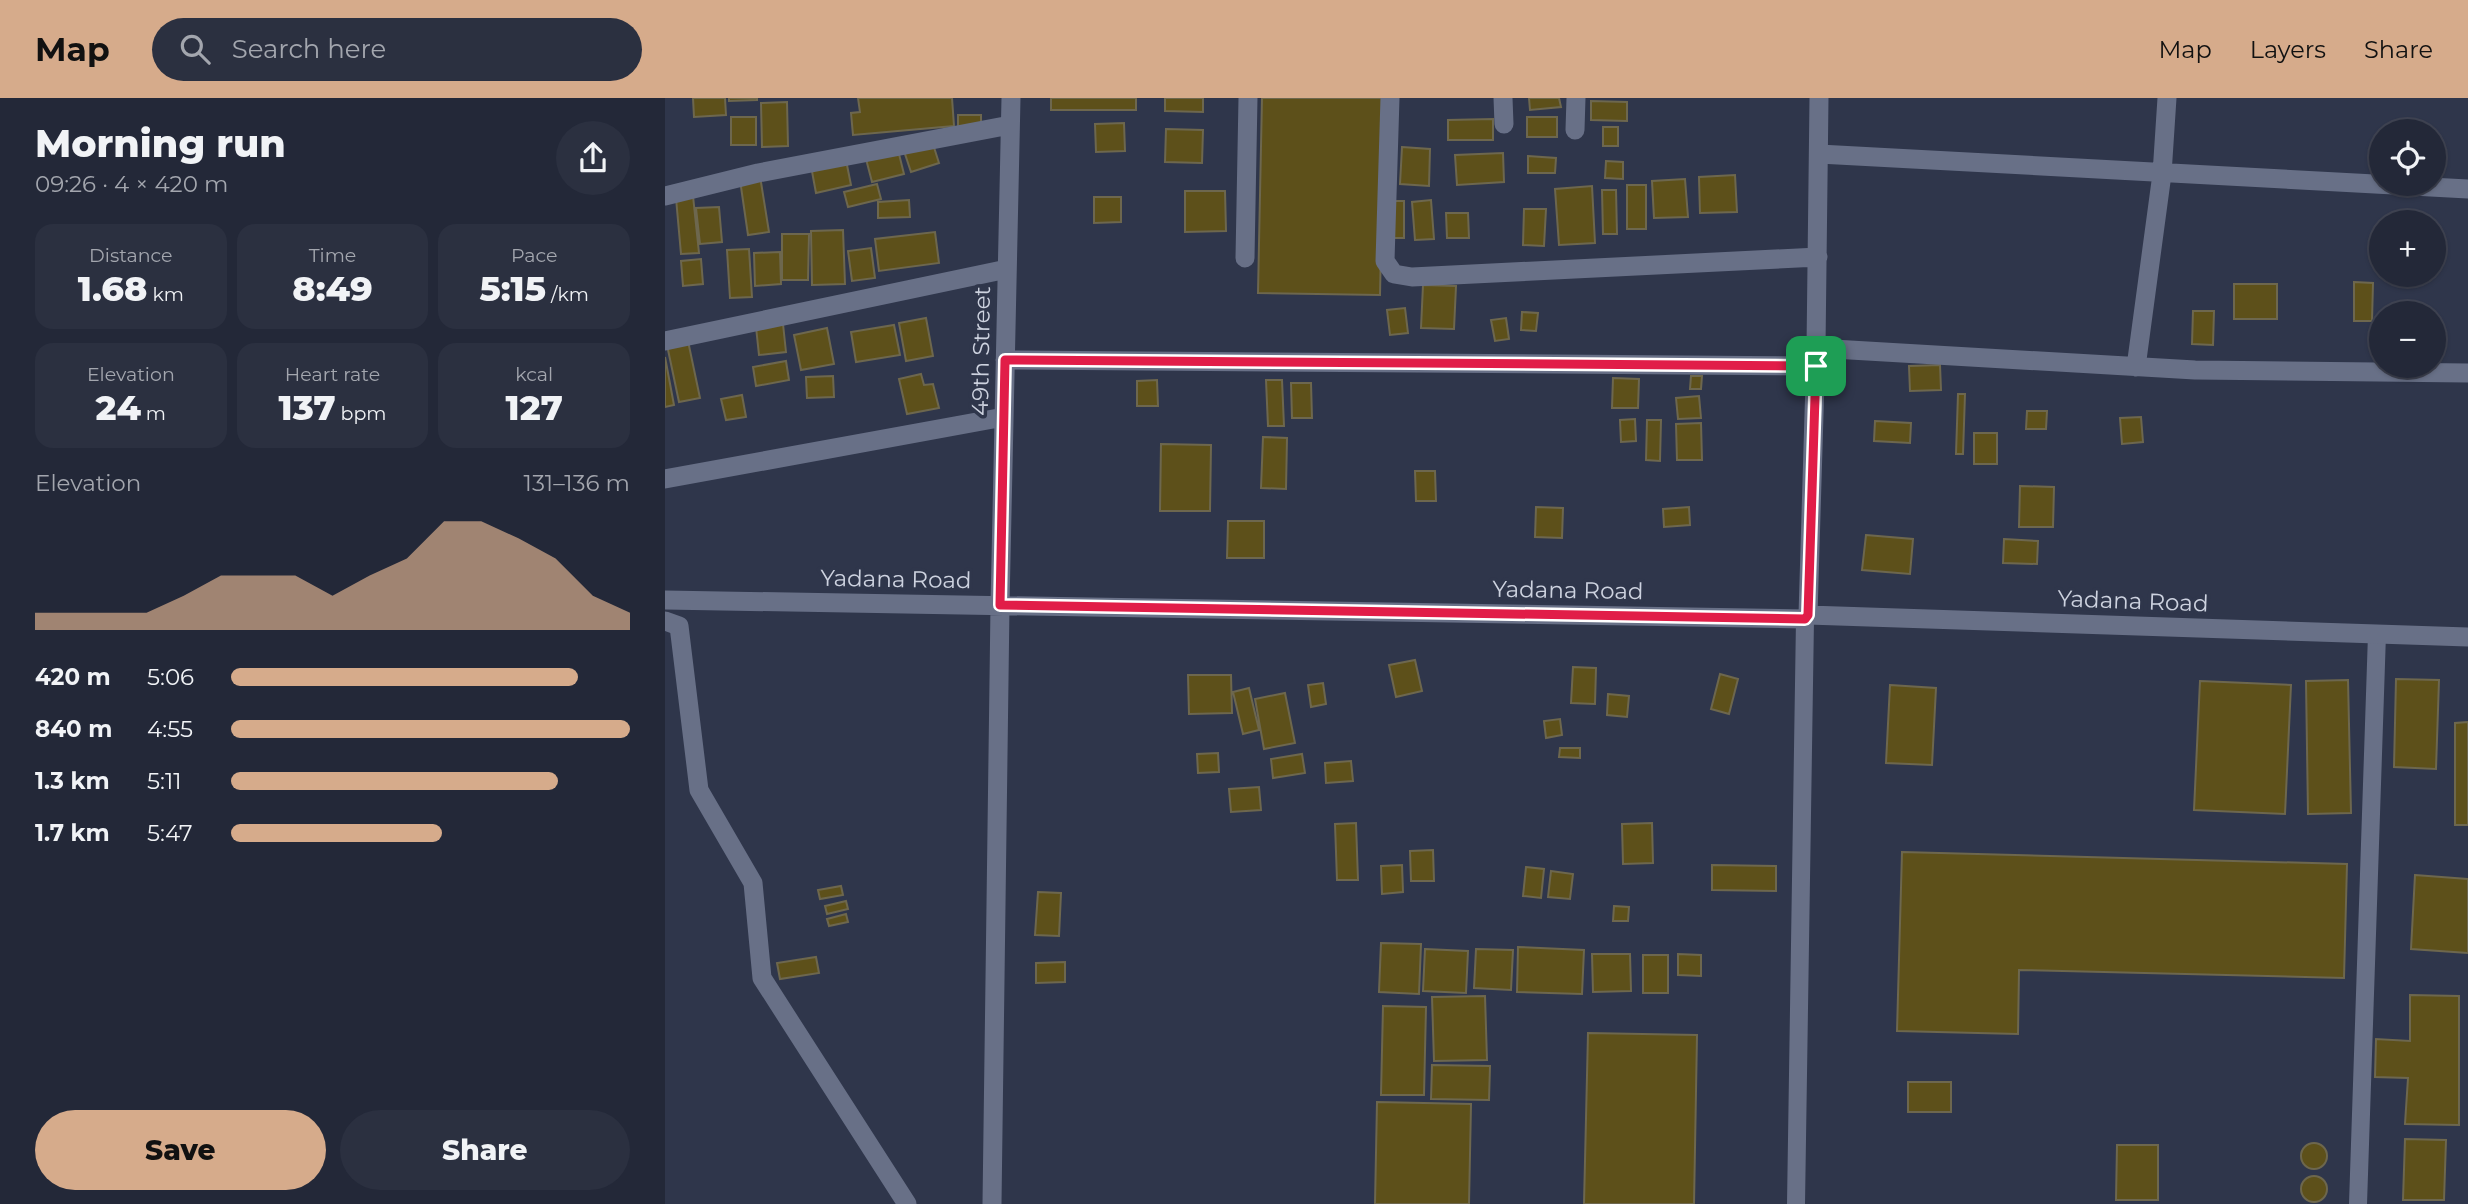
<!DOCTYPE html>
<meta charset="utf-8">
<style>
:root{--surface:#232838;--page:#2b3040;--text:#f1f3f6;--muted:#a3a6ae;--line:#404453;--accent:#d6ab8b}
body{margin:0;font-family:Montserrat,sans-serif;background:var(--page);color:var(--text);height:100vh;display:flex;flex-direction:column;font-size:26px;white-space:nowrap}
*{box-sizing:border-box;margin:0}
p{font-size:23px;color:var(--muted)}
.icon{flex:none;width:38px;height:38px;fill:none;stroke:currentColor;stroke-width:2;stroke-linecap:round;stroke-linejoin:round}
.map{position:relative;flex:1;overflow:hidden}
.panel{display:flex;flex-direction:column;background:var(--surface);width:665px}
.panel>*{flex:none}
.tools{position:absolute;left:1704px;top:21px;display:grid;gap:14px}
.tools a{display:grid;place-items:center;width:77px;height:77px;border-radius:50%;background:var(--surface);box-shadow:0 2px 5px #0004,0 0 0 2px var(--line);font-size:35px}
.pin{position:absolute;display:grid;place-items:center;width:60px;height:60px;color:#fff;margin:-30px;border-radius:14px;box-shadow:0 4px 10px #0006}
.round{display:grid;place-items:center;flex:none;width:74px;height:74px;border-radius:37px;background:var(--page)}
.overview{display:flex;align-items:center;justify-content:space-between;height:119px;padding:0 35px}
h1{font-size:38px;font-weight:800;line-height:52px}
.metrics{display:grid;grid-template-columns:repeat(3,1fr);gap:10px;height:119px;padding:7px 35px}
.metrics div{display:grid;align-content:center;border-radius:18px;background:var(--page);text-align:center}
.metrics b{font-size:35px;font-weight:800}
.metrics small{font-size:19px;font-weight:400}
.metrics p{font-size:19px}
.chart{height:196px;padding:14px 35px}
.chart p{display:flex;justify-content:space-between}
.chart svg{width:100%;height:126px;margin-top:7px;fill:var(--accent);opacity:.7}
.primary-button{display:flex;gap:14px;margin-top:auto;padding:14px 35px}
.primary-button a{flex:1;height:80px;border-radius:42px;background:var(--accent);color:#111;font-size:28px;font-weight:800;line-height:80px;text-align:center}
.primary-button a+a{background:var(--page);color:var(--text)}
ul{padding:0 35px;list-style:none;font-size:23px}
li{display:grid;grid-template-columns:112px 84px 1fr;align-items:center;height:52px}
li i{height:18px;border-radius:9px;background:var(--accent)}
header{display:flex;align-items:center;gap:42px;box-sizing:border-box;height:98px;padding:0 35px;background:var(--accent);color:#111}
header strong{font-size:33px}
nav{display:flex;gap:38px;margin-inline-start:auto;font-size:24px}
.search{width:490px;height:63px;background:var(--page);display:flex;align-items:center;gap:18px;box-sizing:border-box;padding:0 24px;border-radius:38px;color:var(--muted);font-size:26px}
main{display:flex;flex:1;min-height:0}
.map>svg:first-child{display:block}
.building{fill:#5d501a;stroke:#6d674e;stroke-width:2}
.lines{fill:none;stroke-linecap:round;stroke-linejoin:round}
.service{stroke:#687087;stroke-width:18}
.minor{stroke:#687087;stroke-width:19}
.route-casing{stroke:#fff;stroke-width:14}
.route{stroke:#e11d48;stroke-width:9}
.labels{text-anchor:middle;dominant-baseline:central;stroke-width:7;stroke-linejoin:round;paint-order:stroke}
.street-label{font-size:23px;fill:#cdd2df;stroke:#2f364b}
</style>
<header>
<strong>Map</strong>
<div class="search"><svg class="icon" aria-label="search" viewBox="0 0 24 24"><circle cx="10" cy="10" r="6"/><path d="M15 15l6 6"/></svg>Search here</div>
<nav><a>Map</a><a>Layers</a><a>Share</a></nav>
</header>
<main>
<section class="panel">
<div class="overview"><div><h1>Morning run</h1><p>09:26 · 4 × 420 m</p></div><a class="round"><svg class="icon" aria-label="share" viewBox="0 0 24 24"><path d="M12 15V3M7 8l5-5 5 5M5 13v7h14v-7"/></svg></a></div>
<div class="metrics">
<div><p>Distance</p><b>1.68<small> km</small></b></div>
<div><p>Time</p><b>8:49</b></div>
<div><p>Pace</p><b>5:15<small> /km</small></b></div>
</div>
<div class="metrics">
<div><p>Elevation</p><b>24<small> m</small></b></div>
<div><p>Heart rate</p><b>137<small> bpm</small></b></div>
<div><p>kcal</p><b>127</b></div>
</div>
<div class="chart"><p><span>Elevation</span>131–136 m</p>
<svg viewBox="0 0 160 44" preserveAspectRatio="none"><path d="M0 44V38L10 38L20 38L30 38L40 32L50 25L60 25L70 25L80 32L90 25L100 19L110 6L120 6L130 12L140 19L150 32L160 38V44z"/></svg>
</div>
<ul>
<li><b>420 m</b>5:06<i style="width:87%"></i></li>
<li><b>840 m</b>4:55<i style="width:100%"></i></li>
<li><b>1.3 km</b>5:11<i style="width:82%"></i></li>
<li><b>1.7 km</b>5:47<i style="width:53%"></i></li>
</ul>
<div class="primary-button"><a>Save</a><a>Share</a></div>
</section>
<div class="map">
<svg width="1803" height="1106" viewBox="0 0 1803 1106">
<rect width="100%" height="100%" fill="#2f364b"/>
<path class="building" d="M28,0h32l1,17 -32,2z
M64,0h28v2l-28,1z
M193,0h94l2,28 -101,9 -2,-22 9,-1z
M386,0h85v12h-85z
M500,0h38v14l-38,-1z
M597,0h122l-4,197 -122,-2z
M864,0h30l2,9 -31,3z
M926,3l36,1v19l-36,-1z
M122,4l1,44 -26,1 -1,-44z
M293,17h23v11h-23z
M66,19h25v28h-25z
M862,19h30v20h-30z
M828,21v21h-45v-20z
M459,25l1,28 -29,1 -1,-28z
M938,29h15v19h-15z
M501,31l37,1 -1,33 -37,-1z
M267,43l7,22 -28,9 -7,-21z
M737,49l28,2 -1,37 -29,-2z
M233,52l6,24 -32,8 -6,-23z
M838,55l1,29 -47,3 -2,-30z
M863,58l28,2 -1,15h-27z
M181,62l5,25 -35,8 -5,-27z
M941,63l17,1v17l-18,-1z
M1070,77l2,37 -37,1 -1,-36z
M95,78l9,56 -21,3 -8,-55z
M1020,81l3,38 -34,1 -2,-37z
M212,86l4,15 -33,8 -4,-15z
M962,87h19v44h-19z
M927,88l3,57 -36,2 -4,-56z
M937,92h14l1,44h-14z
M520,93h40l1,40 -41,1z
M28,98l6,57 -18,1 -5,-56z
M429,99h27v25l-27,1z
M244,102l1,17 -32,1v-16z
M766,102l3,39 -19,1 -3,-38z
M728,103h11v37h-11z
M54,109l3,35 -22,2 -4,-36z
M859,111h22l-2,37 -21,-1z
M781,115h22l1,25h-22z
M178,132l2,54 -33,1 -1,-54z
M270,134l4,31 -60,8 -4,-32z
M117,136h27l-1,46h-26z
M206,150l4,30 -23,3 -4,-30z
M84,151l3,48 -22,1 -3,-48z
M115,154l1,32 -26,2 -1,-33z
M36,161l2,25 -20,2 -2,-25z
M1689,184l19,1 -1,38h-18z
M1569,186h43v35h-43z
M758,187l33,1 -2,43 -33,-1z
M740,210l3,25 -18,2 -3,-25z
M1528,213h21l-1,34 -21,-1z
M857,214l16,1 -2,18 -15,-1z
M261,220l7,38 -27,5 -7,-38z
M841,220l3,21 -14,2 -4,-21z
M118,226l3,28 -27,3 -3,-28z
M229,227l6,30 -44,7 -5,-30z
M162,230l7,36 -33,6 -7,-35z
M23,243l12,57 -21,4 -12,-57z
M0,259l9,48 -9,2z
M121,263l3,19 -33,6 -3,-19z
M1275,267l1,25 -31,1 -1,-25z
M256,276l3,11 9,-1 6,24 -32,6 -8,-35z
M168,278l1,21 -27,1 -1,-21z
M1026,278h11l-1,13h-11z
M948,280l26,1 -1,29h-26z
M492,282l1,26h-21v-25z
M601,282h16l2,46h-16z
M626,285h20l1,35h-20z
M1293,296h7l-2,60h-7z
M77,297l4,22 -20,3 -5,-21z
M1034,298l2,22 -23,1 -2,-21z
M1362,313h20l-1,18h-20z
M1476,319l2,25 -21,2 -2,-26z
M970,321l1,22 -15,1 -1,-22z
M982,322h14l-1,41 -14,-1z
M1210,323l36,2 -1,20 -36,-2z
M1036,325l1,37h-25l-1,-36z
M1309,335h23v31h-23z
M598,339l24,1 -1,51 -25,-1z
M496,346l50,1 -1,66h-50z
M750,373h20l1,30h-20z
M1355,388l34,1 -1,40h-34z
M871,409l27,1 -1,30 -27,-1z
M1024,409l1,18 -26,2 -1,-18z
M563,423h36v37h-37z
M1201,437l47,4 -3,35 -48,-4z
M1339,441l34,2 -1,23 -34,-1z
M750,562l7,31 -26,6 -7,-32z
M908,569l23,1 -1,36 -24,-1z
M1055,576l18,5 -9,35 -18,-5z
M523,577h43l1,38 -43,1z
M1731,581l43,1 -3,89 -42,-2z
M1683,582l3,133 -43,1 -2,-133z
M1535,583l91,4 -6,129 -91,-4z
M658,585l3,21 -15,3 -3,-22z
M1225,587l46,3 -4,77 -46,-2z
M584,590l10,42 -16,4 -10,-42z
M620,595l10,50 -31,6 -9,-50z
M943,596l21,2 -2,21 -20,-2z
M895,621l2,16 -16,3 -2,-17z
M1803,624v103h-13v-102z
M895,650h20v10l-21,-1z
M553,655l1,19 -21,1 -1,-19z
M637,656l3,19 -32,5 -2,-19z
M686,663l2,20 -27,2 -1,-20z
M594,689l2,23 -30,2 -2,-23z
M691,725l2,57h-21l-2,-56z
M987,725l1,40 -30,1 -1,-40z
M768,752l1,31h-23l-1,-30z
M1237,754l445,12 -3,114 -325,-8 -1,64 -121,-3z
M737,767l1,27 -21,2 -1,-28z
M1047,767l64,1v25l-64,-1z
M861,769l18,2 -3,29 -18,-2z
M886,773l22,3 -3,25 -22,-2z
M1750,777l53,4v74l-57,-4z
M176,788l2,9 -23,4 -2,-9z
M373,794l23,1 -2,43 -24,-1z
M181,803l2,8 -21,5 -2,-8z
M949,808l15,1 -1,14h-15z
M181,816l2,8 -19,4 -2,-7z
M716,845l40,1 -2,50 -40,-2z
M853,849l66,3 -2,44 -65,-2z
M760,851l43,2 -2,42 -43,-2z
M811,851l37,1 -2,40 -37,-2z
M927,856h38l1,37 -38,1z
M1013,856l23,1v21l-23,-1z
M978,857h25v38h-25z
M151,859l3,16 -39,6 -3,-16z
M400,864v20l-29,1v-20z
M1745,897l49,1v129l-54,-1 3,-46 -33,-1 1,-38 34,2z
M820,898l2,64 -53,1 -2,-64z
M718,908l43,1 -2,88h-43z
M923,935l109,2 -3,169h-110z
M767,967l58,1 -1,34 -58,-1z
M1243,984h43v30h-43z
M712,1004l94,2 -2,100h-94z
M1740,1041l41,1 -2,60h-41z
M1636 1058a13 13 0 1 1 26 0a13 13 0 1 1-26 0Z
M1452,1047h41v55h-42z
M1636 1091a13 13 0 1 1 26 0a13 13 0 1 1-26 0Z"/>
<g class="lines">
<path class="service" d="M1131,1106l9,-585
M1693,1106l19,-570"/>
<path class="minor" d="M725,0l-5,163 9,13 18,3 406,-20
M838,0l1,26
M910,32l1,-32
M1154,56l649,35
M0,98l93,-23 252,-48
M580,160l3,-160
M0,243l342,-72
M1151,250l379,22 273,3
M340,262l811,6
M1471,269l26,-193 5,-76
M0,381l339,-62
M0,502l1140,19 3,-4 660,22
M1143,517l8,-267 3,-250
M0,523l14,5 20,164 54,93 9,95 145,226
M327,1106l8,-599 11,-507"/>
</g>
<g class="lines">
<defs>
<path id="route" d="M340,262l811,6 -8,249 -3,4 -805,-14z"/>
</defs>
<use href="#route" class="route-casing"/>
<use href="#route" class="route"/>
</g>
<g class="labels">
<g class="street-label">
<text transform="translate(316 253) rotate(-89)">49th Street</text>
<text transform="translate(231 481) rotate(1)">Yadana Road</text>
<text transform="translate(903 492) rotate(1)">Yadana Road</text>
<text transform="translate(1468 503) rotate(2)">Yadana Road</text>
</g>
</g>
</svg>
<div class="tools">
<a><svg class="icon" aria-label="locate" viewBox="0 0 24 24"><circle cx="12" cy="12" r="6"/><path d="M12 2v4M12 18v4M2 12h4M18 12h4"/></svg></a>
<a>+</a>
<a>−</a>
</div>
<div class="pin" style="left:1151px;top:268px;background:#1e9e55"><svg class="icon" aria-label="arrive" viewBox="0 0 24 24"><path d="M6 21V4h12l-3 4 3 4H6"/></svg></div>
</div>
</main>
